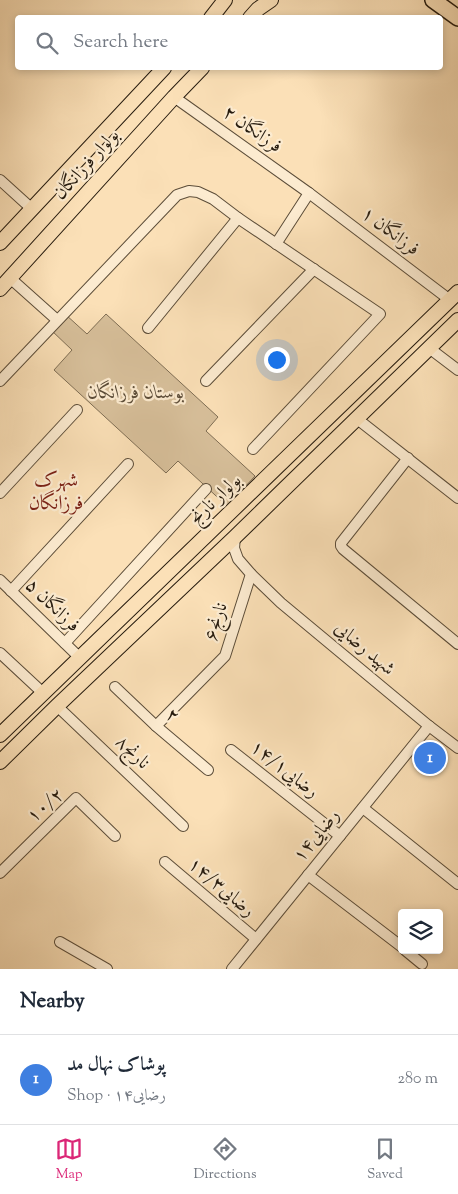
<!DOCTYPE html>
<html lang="en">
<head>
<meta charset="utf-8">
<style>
  body { margin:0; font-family:"Sorts Mill Goudy",Amiri,serif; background:#f2f2f3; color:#1f2937 }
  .controls { position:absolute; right:15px; bottom:15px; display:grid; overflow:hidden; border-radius:5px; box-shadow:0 2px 8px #0003 }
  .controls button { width:45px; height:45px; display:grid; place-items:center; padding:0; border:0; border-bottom:1px solid #e0e1e3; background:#fff; color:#1f2937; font:25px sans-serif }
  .you { position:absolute; left:276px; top:359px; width:18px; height:18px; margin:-12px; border:4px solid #fff; border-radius:50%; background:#1a73e8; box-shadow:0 0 0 8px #1a73e833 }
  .badge { display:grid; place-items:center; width:32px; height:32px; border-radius:50%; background:#db2777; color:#fff; font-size:16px; font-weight:700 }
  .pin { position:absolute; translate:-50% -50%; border:2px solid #fff; box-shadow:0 1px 5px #0006 }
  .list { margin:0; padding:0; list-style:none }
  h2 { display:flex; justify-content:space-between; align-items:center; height:65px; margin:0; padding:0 20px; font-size:21px }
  h2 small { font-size:16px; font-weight:400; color:#747a83 }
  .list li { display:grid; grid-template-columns:32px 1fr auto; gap:15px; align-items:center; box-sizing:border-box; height:90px; padding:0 20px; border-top:1px solid #e0e1e3 }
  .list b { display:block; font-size:19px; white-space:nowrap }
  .list p { margin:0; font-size:16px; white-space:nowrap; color:#747a83 }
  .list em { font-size:16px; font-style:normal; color:#747a83 }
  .icon { flex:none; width:28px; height:28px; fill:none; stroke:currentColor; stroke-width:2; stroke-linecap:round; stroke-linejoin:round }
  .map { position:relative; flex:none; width:458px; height:969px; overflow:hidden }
  .search { position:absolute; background:#fff; box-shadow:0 2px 8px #0003; left:15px; right:15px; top:15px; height:55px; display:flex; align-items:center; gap:12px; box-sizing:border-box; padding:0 18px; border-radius:5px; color:#747a83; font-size:19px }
  .sheet { height:155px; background:#fff }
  nav { display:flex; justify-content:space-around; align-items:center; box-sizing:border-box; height:70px; border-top:1px solid #e0e1e3; background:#fff; font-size:14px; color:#747a83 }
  nav a { display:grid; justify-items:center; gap:2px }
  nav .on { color:#db2777 }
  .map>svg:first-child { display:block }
  .green { fill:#d7bf9a; stroke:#7f6e54 }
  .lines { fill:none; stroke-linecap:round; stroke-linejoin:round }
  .minor-casing { stroke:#5c4d39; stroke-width:12 }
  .major-casing { stroke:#271c0f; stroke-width:16 }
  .highway-casing { stroke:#271c0f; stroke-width:18 }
  .minor { stroke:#fcebd0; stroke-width:10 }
  .major { stroke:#fbe0b7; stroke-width:14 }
  .highway { stroke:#fbe0b7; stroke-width:15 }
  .labels { text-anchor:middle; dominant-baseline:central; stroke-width:4.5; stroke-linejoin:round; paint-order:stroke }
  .street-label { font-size:19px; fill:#271c0f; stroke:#fcebd0 }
  .park-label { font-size:19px; font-style:italic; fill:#5c4d39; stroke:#fcebd0 }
  .neighbourhood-label { font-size:20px; fill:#7a1f14; stroke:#fcebd0 }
</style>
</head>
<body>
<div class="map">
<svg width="458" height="969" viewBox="0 0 458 969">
  <rect width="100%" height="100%" fill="#fbe0b7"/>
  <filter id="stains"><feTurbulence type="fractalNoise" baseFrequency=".004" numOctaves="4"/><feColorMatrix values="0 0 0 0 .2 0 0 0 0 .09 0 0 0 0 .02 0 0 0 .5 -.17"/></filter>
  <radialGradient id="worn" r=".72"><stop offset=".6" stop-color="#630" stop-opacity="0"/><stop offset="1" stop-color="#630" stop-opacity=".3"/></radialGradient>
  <polygon class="green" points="65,314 87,334 106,314 218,417 206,431 255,476 227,506 178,461 166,473 54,370 72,350 51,330"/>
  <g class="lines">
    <defs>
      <g id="minor">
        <polyline points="174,97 309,193 450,300"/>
        <polyline points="0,180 32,209"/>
        <polyline points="276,244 309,193"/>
        <polyline points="10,278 57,320"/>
        <polyline points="148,328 238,218"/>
        <polyline points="429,348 458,370"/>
        <polyline points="0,381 177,195 189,191 198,192 213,199 238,218 380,314 253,449"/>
        <polyline points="206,381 314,269"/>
        <polyline points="356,418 458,498"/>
        <polyline points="408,458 341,543 341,546 343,549 458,644"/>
        <polyline points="0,493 77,410"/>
        <polyline points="235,537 234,548 238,559 251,574 281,603 429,726 458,748"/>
        <polyline points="0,580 80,658"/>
        <polyline points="11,591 128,464"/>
        <polyline points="65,643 206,489"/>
        <polyline points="0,653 43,693"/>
        <polyline points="115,687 156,726 208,770"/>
        <polyline points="57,706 183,826"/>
        <polyline points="156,726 225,656 251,574"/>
        <polyline points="231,750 340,836"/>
        <polyline points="363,808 458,884"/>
        <polyline points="165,862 256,939"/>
        <polyline points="0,873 76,798 115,836"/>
        <polyline points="308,875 402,947"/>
        <polyline points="60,942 107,969"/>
        <polyline points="405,950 422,964"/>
        <polyline points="232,969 429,726"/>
      </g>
      <g id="major">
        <polyline points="211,18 225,0"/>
        <polyline points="250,18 258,9 271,0"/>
        <polyline points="0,243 164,68"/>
        <polyline points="0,289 174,97 202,68"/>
        <polyline points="0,735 458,292"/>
        <polyline points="0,762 57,706 235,537 458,320"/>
      </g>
      <polyline id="highway" points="433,0 458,18"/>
    </defs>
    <use href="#minor" class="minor-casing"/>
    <use href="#major" class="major-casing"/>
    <use href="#highway" class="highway-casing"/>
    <use href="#minor" class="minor"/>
    <use href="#major" class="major"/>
    <use href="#highway" class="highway"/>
  </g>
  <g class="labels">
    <g class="street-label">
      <text transform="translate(252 130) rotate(35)">فرزانگان ۲</text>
      <text transform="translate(87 165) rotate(-48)">بولوار فرزانگان</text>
      <text transform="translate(390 232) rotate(37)">فرزانگان ۱</text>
      <text transform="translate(216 500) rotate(-44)">بولوار نارنج</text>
      <text transform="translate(52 606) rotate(44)">فرزانگان ۵</text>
      <text transform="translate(217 622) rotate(-73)">نارنج۶</text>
      <text transform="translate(364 649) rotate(40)">شهید رضایی</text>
      <text transform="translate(172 716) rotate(41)">۲</text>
      <text transform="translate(132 753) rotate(44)">نارنج۸</text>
      <text transform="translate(284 770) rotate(38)">۱۴/۱رضایی</text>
      <text transform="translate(46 806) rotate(-40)">۱۰/۲</text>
      <text transform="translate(317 836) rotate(-51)">رضایی۱۴</text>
      <text transform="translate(221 888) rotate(40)">رضایی۱۴/۳</text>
    </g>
    <g class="park-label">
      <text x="136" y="393">بوستان فرزانگان</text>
    </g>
    <g class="neighbourhood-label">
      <text x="56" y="481">شهرک<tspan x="56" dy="23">فرزانگان</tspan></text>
    </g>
  </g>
  <rect width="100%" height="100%" filter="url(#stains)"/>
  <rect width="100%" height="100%" fill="url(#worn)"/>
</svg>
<div class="controls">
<button><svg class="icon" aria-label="layers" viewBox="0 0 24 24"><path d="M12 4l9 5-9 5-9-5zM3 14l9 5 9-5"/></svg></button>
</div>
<div class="you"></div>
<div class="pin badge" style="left:430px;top:758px;background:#3f7fe0">1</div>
<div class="search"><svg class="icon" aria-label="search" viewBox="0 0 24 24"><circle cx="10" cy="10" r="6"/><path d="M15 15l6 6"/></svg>Search here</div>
</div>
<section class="sheet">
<h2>Nearby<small></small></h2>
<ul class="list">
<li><span class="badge" style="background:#3f7fe0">1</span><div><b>پوشاک نهال مد</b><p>Shop · رضایی۱۴</p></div><em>280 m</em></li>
</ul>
</section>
<nav>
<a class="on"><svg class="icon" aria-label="map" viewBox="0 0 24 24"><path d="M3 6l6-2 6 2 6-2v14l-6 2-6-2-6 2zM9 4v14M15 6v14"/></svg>Map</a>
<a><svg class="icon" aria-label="directions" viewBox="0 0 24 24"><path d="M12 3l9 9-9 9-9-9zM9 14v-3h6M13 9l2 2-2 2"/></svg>Directions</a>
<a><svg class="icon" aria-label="saved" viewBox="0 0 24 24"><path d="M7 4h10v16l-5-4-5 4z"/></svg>Saved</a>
</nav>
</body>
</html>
